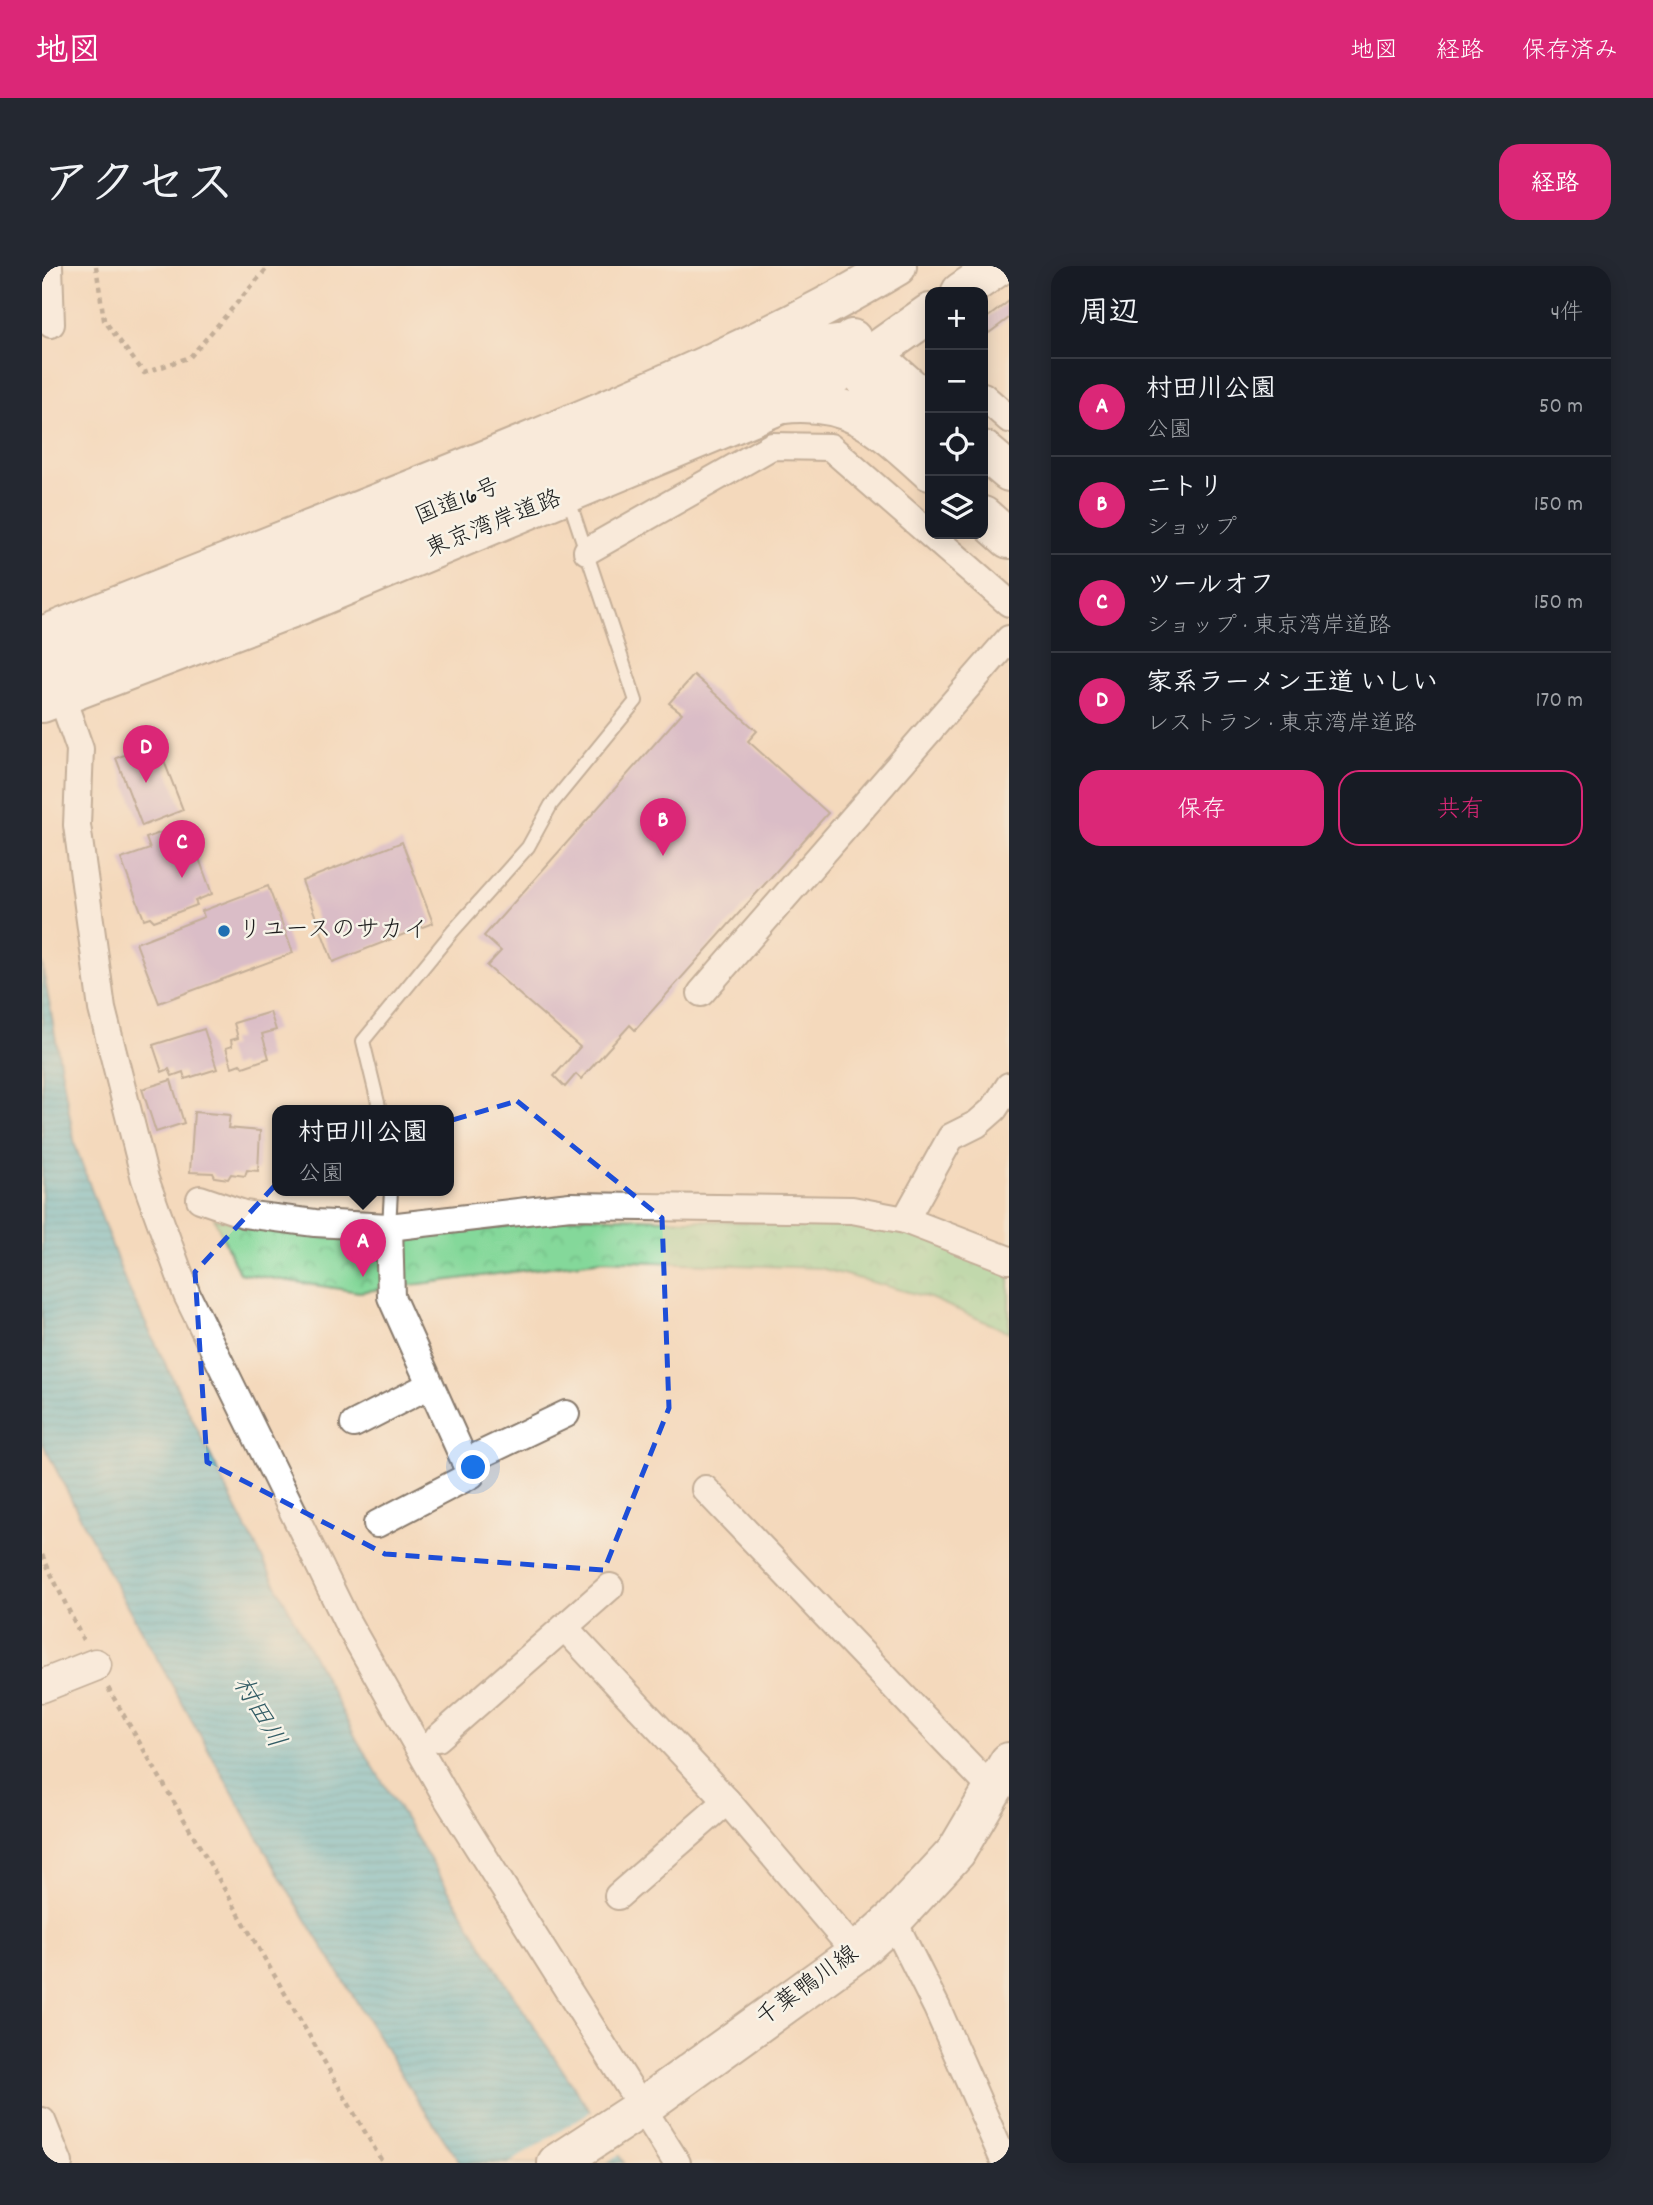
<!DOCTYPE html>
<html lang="ja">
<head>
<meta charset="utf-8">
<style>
  body { margin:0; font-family:Dekko,"Klee One",sans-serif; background:#242831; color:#f1f3f6 }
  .controls { position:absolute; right:21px; top:21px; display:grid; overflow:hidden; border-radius:14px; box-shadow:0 4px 18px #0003 }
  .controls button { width:63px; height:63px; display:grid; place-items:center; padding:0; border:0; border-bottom:2px solid #363941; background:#171b24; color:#f1f3f6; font:35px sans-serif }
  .you { position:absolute; left:432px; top:1202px; width:24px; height:24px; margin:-18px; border:5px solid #fff; border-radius:50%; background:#1a73e8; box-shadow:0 0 0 10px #1a73e833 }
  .badge { display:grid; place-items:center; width:46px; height:46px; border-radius:50%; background:#db2777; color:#fff; font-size:23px; font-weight:700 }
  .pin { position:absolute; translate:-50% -58px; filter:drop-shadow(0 2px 4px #0008) }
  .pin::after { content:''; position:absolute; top:37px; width:24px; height:21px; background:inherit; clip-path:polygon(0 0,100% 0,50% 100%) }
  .popup { position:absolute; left:230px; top:839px; width:182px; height:91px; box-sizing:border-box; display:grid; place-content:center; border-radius:14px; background:#171b24; filter:drop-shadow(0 2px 5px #0005); font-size:23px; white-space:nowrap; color:#9ea1a6 }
  .popup b { font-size:26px; color:#f1f3f6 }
  .popup::after { content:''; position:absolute; left:50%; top:100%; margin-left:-14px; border:14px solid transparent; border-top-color:#171b24 }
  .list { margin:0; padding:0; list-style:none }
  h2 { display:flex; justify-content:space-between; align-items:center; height:91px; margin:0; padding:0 28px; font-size:30px }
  h2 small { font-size:23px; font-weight:400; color:#9ea1a6 }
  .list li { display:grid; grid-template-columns:46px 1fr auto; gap:21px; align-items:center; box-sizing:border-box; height:98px; padding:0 28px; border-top:2px solid #363941 }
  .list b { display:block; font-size:26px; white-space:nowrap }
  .list p { margin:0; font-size:23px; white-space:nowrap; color:#9ea1a6 }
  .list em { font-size:23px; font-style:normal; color:#9ea1a6 }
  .actions { display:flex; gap:14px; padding:21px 28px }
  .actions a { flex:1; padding:16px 0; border:2px solid #db2777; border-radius:21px; text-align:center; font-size:24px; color:#db2777 }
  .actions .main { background:#db2777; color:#fff }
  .icon { flex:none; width:38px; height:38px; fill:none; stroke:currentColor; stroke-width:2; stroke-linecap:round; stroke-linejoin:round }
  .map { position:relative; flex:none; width:967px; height:1897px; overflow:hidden; border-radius:21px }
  header { display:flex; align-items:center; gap:42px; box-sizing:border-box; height:98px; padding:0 35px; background:#db2777; color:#fff }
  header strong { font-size:33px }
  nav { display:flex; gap:38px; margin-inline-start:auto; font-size:24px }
  .intro { display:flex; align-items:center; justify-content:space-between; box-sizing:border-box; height:168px; padding:0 42px }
  h1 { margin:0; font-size:49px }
  .button { padding:18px 32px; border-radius:21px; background:#db2777; color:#fff; font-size:24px; font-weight:700 }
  main { display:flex; gap:42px; padding:0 42px }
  aside { flex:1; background:#171b24; border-radius:21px; box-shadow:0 4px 18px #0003 }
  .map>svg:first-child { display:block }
  .park { fill:url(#park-crowns); stroke:#507a5b; stroke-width:2 }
  .water { fill:url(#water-rules); stroke:#396d78; stroke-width:2 }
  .pier { fill:#f4d9bc }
  .building { fill:#bb9bd4 }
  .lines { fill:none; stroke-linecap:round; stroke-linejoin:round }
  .service-casing { stroke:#887a6c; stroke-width:16 }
  .minor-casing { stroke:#887a6c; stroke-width:30 }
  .tertiary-casing { stroke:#887a6c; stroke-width:35 }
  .primary-casing { stroke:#887a6c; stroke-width:42 }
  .trunk-casing { stroke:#887a6c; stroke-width:42 }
  .path { stroke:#887a6c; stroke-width:4.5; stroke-dasharray:5 5; stroke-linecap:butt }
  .service { stroke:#fff; stroke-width:12 }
  .minor { stroke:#fff; stroke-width:26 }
  .tertiary { stroke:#fff; stroke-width:32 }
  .primary { stroke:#fff; stroke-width:38 }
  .trunk { stroke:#fff; stroke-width:38 }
  .marked { fill:none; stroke:#1d4ed8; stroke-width:5; stroke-dasharray:14 9; stroke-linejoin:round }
  .poi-dot { fill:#1f6fb2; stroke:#f7f3e8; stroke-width:2.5 }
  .labels { text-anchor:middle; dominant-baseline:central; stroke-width:5; stroke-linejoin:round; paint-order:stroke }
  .street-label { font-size:24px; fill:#1c1c1c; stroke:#f7f3e8 }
  .poi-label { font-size:24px; fill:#1c1c1c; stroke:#f7f3e8; text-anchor:start }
  .water-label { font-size:26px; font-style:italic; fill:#335d66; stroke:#f7f3e8 }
</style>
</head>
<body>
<header>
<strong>地図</strong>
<nav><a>地図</a><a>経路</a><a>保存済み</a></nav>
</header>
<div class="intro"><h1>アクセス</h1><a class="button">経路</a></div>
<main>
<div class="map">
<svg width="967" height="1897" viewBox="0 0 967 1897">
  <defs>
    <pattern id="park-crowns" width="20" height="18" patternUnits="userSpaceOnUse" patternTransform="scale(1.75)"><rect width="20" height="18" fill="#84d89a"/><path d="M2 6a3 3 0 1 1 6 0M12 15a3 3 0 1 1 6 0" fill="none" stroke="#71b984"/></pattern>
    <pattern id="water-rules" width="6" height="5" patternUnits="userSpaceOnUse" patternTransform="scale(1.75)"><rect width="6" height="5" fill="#56bed4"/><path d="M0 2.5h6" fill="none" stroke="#469aab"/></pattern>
  </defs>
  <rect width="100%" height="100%" fill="#f7f3e8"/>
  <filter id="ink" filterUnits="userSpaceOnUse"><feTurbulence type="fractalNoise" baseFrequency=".0143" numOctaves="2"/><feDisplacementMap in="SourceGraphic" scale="14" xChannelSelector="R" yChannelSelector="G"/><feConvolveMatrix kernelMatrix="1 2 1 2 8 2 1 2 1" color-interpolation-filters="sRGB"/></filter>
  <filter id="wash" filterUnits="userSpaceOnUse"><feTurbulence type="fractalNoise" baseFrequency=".00686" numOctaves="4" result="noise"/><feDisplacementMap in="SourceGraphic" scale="28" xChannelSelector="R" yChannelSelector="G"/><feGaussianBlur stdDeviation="1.57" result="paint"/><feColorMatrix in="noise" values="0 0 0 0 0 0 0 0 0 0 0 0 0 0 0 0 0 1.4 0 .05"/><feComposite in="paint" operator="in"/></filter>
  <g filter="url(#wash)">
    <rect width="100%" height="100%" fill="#f4d9bc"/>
    <polygon class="park" points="544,950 837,961 893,973 967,1003 967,1066 888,1032 778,1002 561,994 317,1026 197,1007 172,952 250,969 339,975"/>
    <polygon class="water" points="0,697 33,879 83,1015 191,1236 315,1474 466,1721 582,1897 418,1897 369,1824 241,1616 68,1309 0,1176"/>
    <polygon class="pier" points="551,1844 580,1887 565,1897 468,1897"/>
    <g id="blocks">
      <g class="building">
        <polygon points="967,35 967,52 947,67 941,55"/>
        <polygon points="652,409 715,465 706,475 786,547 593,764 588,759 539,813 534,808 523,821 512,810 538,781 445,700 459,685 442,670 640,447 627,437"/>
        <polygon points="115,477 141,544 100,560 74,492"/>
        <polygon points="144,557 170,628 153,635 155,639 112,655 108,651 102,653 79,593 108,583 104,572"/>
        <polygon points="360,576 391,657 291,696 260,615"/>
        <polygon points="226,620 251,687 117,737 94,677 162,651 160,645"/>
        <polygon points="228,746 234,764 220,768 227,792 201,801 198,798 190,801 184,782 190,780 189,774 196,772 192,757"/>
        <polygon points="162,763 175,803 143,813 141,806 130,810 127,803 120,806 111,779"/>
        <polygon points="129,814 142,857 114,866 100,823"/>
        <polygon points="152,846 188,849 186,862 218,865 216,905 205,904 203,910 189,908 186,913 173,911 171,907 148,906"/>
      </g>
    </g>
  </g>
  <g filter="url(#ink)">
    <use href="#blocks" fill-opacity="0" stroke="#887a6c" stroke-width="2"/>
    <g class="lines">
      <defs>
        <g id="service">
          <polyline points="338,845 321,775 411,665 486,581 509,539 594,435 526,231"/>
          <polyline points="347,961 349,925"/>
        </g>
        <g id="minor">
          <polyline points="7,0 9,58"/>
          <polyline points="941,130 967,153"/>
          <polyline points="545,285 730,180 788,181 967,337"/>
          <polyline points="19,429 38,483 35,559 60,743 103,913 145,1029 305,1356 405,1532 635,1897"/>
          <polyline points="659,727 967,373"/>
          <polyline points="158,933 202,948 273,957 347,961 528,940 810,944 863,954 967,994"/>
          <polyline points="863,954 909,871 935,858 952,843 967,820"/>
          <polyline points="312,1158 388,1119"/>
          <polyline points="423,1196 524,1148"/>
          <polyline points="663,1223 950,1523"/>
          <polyline points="335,1258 429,1209 349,1031 347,961"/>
          <polyline points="523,1362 685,1535 814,1687"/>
          <polyline points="396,1472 568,1321"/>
          <polyline points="576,1630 685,1535"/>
          <polyline points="851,1654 895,1742 963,1897"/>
          <polyline points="0,1855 17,1897"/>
        </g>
        <polyline id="tertiary" points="0,1420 53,1399"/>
        <polyline id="primary" points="515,1897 599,1842 814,1687 851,1654 914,1586 967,1496"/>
        <g id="trunk">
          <polyline points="919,26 957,0"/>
          <path d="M810,73C815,124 852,145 888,176"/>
          <path d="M741,138C810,131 840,162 888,205"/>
          <polyline points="941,184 967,206"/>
          <polyline points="941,250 967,273"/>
          <path d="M0,370C161,305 322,244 482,178C609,125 737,71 855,0"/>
          <polyline points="0,402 482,211 618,155 779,81 803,78 830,88 888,139"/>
          <polyline points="0,437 258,339 737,139 830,88 888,47"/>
        </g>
      </defs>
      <use href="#service" class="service-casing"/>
      <use href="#minor" class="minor-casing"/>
      <use href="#tertiary" class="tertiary-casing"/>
      <use href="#primary" class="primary-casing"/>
      <use href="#trunk" class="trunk-casing"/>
      <g class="path">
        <polyline points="54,0 62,54 102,107 148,91 227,0"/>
        <polyline points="0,1289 41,1374"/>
        <polyline points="66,1422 341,1897"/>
      </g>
      <use href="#service" class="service"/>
      <use href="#minor" class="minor"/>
      <use href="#tertiary" class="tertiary"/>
      <use href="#primary" class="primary"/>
      <use href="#trunk" class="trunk"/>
    </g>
  </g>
  <path d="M0 0H967V1897H0ZM475,835L620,952L627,1142L562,1304L343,1288L165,1196L153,1006L250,901Z" fill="#f4d9bc" fill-opacity=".55" fill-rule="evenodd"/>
  <path class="marked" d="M475,835L620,952L627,1142L562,1304L343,1288L165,1196L153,1006L250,901Z"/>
  <circle class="poi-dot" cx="182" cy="665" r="7"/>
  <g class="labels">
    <g class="street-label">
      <text transform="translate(416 237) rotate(-22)">国道16号</text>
      <text transform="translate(452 259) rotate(-22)">東京湾岸道路</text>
      <text transform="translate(766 1721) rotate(-36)">千葉鴨川線</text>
    </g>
    <g class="poi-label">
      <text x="196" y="665">リユースのサカイ</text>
    </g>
    <g class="water-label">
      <text transform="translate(216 1447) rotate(60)">村田川</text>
    </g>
  </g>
</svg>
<div class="controls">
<button>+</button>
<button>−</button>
<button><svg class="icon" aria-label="locate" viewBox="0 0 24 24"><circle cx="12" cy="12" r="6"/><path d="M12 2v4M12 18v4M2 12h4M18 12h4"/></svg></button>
<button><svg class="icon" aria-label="layers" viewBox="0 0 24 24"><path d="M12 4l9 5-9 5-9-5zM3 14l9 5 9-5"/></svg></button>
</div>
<div class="you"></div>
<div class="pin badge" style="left:321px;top:1011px">A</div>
<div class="popup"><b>村田川公園</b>公園</div>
<div class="pin badge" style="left:621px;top:590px">B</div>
<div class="pin badge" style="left:140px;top:612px">C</div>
<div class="pin badge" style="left:104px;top:517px">D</div>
</div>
<aside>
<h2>周辺<small>4件</small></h2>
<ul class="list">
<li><span class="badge">A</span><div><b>村田川公園</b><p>公園</p></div><em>50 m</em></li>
<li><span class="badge">B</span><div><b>ニトリ</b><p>ショップ</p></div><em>150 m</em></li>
<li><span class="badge">C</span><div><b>ツールオフ</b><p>ショップ · 東京湾岸道路</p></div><em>150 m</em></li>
<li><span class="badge">D</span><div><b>家系ラーメン王道 いしい</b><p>レストラン · 東京湾岸道路</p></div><em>170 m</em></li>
</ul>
<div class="actions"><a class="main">保存</a><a>共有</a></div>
</aside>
</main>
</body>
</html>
